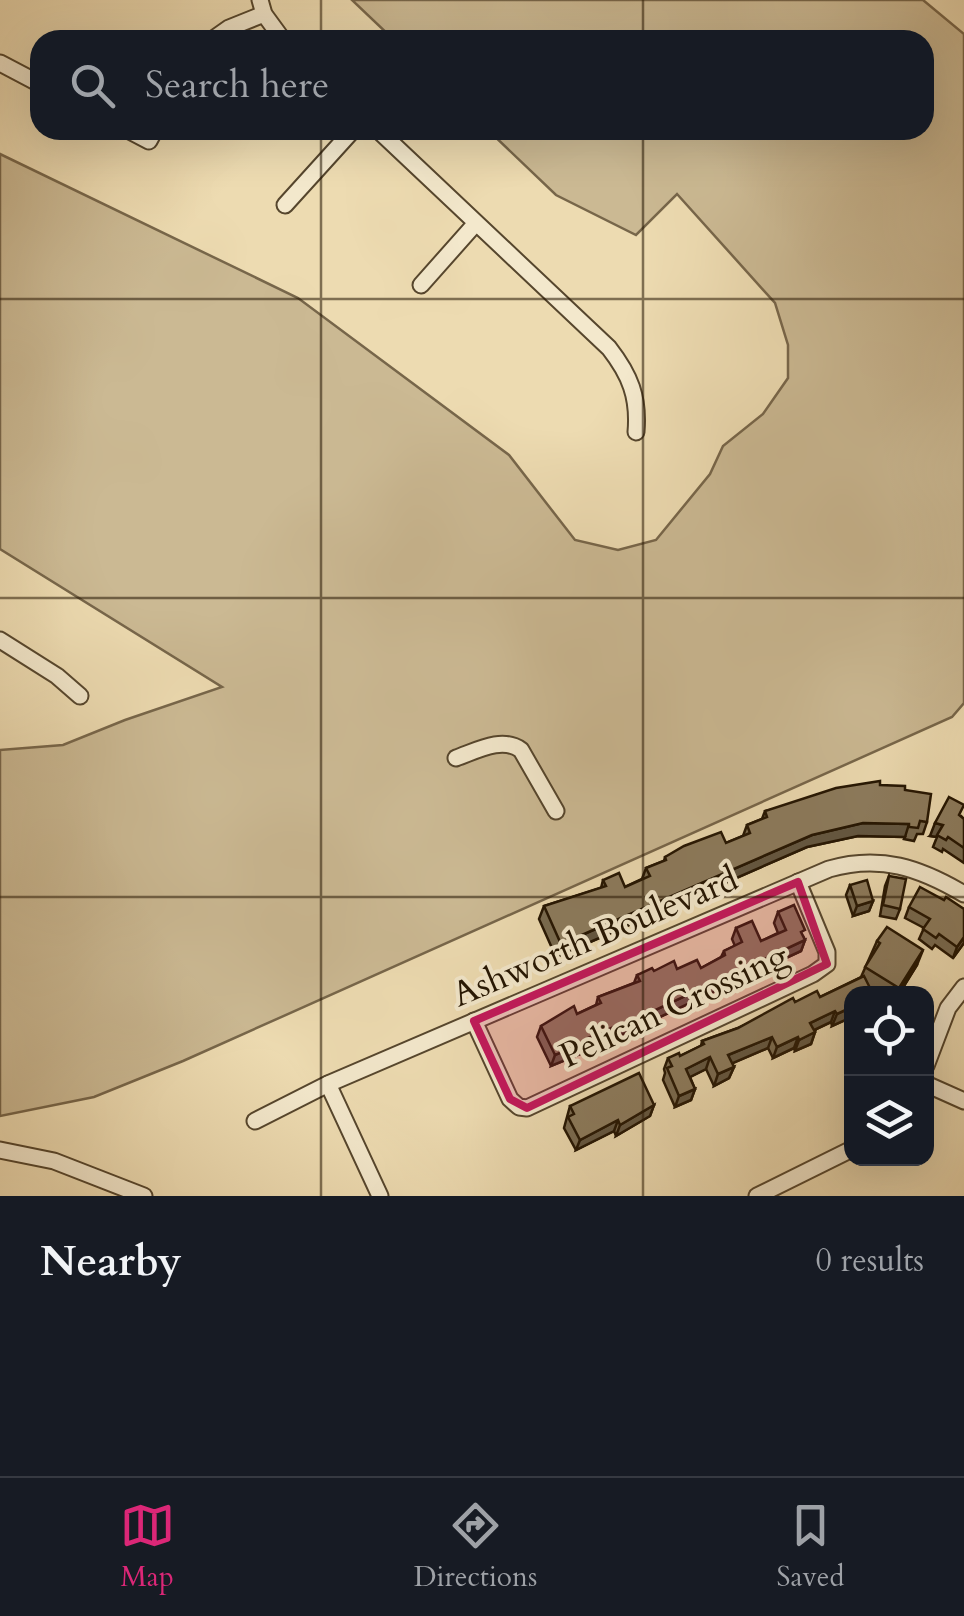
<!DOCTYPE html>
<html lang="en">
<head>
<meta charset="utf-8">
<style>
  body { margin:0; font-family:Cardo,serif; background:#20242c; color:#f1f3f6 }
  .controls { position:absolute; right:30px; bottom:30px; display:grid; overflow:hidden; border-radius:20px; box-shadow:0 10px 40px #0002 }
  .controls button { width:90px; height:90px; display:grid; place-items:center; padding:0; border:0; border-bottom:2px solid #363941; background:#171b24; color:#f1f3f6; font:50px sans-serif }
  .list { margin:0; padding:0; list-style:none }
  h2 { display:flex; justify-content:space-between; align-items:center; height:130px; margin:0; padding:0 40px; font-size:42px }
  h2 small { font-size:32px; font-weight:400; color:#9ea1a6 }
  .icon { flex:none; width:55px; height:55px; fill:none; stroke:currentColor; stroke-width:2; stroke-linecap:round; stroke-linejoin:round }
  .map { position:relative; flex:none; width:964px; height:1196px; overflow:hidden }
  .search { position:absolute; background:#171b24; box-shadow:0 10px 40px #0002; left:30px; right:30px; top:30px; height:110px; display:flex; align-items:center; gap:25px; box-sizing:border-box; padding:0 35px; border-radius:30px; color:#9ea1a6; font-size:38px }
  .sheet { height:280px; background:#171b24 }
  nav { display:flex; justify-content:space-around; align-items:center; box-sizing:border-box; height:140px; border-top:2px solid #363941; background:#171b24; font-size:28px; color:#9ea1a6 }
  nav a { display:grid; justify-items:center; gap:5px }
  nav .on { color:#db2777 }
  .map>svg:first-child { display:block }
  .green { fill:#cbb993; stroke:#77664a; stroke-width:2.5 }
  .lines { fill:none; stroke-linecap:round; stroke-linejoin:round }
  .minor-casing { stroke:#56462d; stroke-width:19 }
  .minor { stroke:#f3e8cc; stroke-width:15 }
  .wall { fill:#786a50; stroke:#231401; stroke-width:2.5 }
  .shaded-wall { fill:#625641; stroke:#231401; stroke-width:2.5 }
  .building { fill:#8c7b5d; stroke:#231401; stroke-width:2.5 }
  .marked { fill:#c2185b; fill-opacity:0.2; stroke:#c2185b; stroke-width:8; stroke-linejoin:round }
  .grid { fill:none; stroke:#231401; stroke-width:2.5; stroke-opacity:0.55 }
  .labels { text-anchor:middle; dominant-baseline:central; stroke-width:8; stroke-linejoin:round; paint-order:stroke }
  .street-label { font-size:35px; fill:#231401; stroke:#f3e8cc }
</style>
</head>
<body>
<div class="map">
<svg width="964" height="1196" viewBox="0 0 964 1196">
  <rect width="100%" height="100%" fill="#eddbb1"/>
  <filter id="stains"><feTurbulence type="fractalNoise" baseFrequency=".002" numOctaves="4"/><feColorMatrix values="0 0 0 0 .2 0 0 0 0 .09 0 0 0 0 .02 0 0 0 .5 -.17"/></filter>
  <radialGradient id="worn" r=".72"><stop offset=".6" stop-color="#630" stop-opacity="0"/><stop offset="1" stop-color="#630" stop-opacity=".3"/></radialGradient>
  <polygon class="green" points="352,0 923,0 964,34 964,703 952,717 183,1061 94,1097 0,1116 0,750 63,745 125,720 222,687 0,549 0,154 298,298 509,455 575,540 618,550 656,540 710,474 723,446 763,414 788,378 788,345 775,303 677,194 636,235 556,195 488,130 924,130 924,40 394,40"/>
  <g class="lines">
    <defs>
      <g id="minor">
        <polyline points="260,0 264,14 283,40"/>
        <polyline points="212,40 229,28 264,14"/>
        <polyline points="0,63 40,84"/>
        <polyline points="128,130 149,141 155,130"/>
        <path d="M378,130L609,348C630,375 639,397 636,432"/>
        <polyline points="285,205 353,130"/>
        <polyline points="421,285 476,223"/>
        <polyline points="0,640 57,676 80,696"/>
        <path d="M456,758C476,751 502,736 521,750L556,811"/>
        <polyline points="474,1021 510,1099 519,1107 527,1108 813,974 827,964 827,952 798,882"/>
        <polyline points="926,1066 948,1008 964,987"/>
        <polyline points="328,1084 380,1196"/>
        <polyline points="926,1084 964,1101"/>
        <path d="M255,1121L328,1084L829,869C880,854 920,868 964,894"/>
        <polyline points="0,1150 54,1161 144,1196"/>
        <polyline points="757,1196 852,1149"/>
      </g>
    </defs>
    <use href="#minor" class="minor-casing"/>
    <use href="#minor" class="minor"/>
  </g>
  <g class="wall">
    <polygon points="880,785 905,790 927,822 923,834 917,834 914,841 904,839 905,837 858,836 807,847 556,957 539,919 544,906 601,888 603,880 625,887 642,879 646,868 664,861 665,857 726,843 743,836 747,825 762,819 765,811"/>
    <polygon points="961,816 964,819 964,863 943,849 942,852 933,847 937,837 930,836"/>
    <polygon points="889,876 900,909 896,919 880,916 885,886"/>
    <polygon points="850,885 873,901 869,911 853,916 846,895"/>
    <polygon points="944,900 964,909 964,943 953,958 935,945 932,949 919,939 924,928 905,918 909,907"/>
    <polygon points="778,912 803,936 805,940 801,951 615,1038 614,1036 587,1048 585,1052 551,1066 537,1037 541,1026 577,1014 596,1005 598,997 634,983 637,975 654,971 701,968 721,957 724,951 735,946 732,939 736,928 761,941 778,933 774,923"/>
    <polygon points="877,941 917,965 899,994 877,994 871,990 852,994 852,1017 832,1026 831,1022 814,1030 815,1032 811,1044 795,1051 794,1048 773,1058 768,1048 732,1063 734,1067 729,1078 714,1086 706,1069 690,1077 695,1089 691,1100 675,1107 663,1080 665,1073 664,1069 668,1058 680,1056 701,1046 702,1041 738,1028 795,1002 820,997 861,977"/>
    <polygon points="654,1105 650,1116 616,1136 614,1131 576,1150 564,1128 570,1106"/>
  </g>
  <g class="shaded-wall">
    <polygon points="863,823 909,824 905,837 858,836 807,847 556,957 561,944 812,835"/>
    <polygon points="935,823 943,825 937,837 930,836"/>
    <polygon points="873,901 869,911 853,916 857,906"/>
    <polygon points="964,937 964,943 953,958 957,947"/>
    <polygon points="805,940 801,951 615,1038 619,1027"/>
    <polygon points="923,950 917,965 899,994 897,994"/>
    <polygon points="852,1007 852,1017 832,1026 837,1014"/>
    <polygon points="835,1011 831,1022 806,1034 810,1023"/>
    <polygon points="618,1025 614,1036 587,1048 585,1052 551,1066 555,1055"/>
    <polygon points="815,1032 811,1044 795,1051 799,1040"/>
    <polygon points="772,1037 768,1048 724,1067 728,1055"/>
    <polygon points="798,1037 794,1048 773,1058 777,1047"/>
    <polygon points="710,1057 706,1069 682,1081 686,1069"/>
    <polygon points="734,1067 729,1078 714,1086 718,1074"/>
    <polygon points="695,1089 691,1100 675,1107 679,1096"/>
    <polygon points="654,1105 650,1116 616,1136 620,1125"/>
    <polygon points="618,1120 614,1131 576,1150 580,1140"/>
  </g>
  <g class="building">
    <polygon points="880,781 880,785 905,786 905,790 931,794 927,822 920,821 918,828 909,827 909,824 863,823 812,835 561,944 544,906 606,886 603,880 619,873 625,887 650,876 646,868 666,860 665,857 684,846 721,832 726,843 750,833 747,825 767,817 765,811 836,788"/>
    <polygon points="949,797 964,805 959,815 964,819 964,848 948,837 946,840 937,835 943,825 935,823"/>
    <polygon points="889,876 906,879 900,909 883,905"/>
    <polygon points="867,880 873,901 857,906 850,885"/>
    <polygon points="920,887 944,900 946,897 964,909 964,937 957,947 939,934 936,938 923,929 930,919 909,907"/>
    <polygon points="794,905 805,930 801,932 805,940 619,1027 618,1025 588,1038 589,1041 555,1055 541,1026 574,1006 577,1014 601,1003 598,997 640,981 637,975 652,968 654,971 674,961 677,969 697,960 701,968 725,955 724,951 742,942 736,928 752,921 761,941 786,930 778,912"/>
    <polygon points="887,927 923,950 899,988 865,967 880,943 877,941"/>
    <polygon points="864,976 873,994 852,994 852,1007 837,1014 835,1011 810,1023 815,1032 799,1040 798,1037 777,1047 772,1037 728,1055 734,1067 718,1074 710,1057 686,1069 695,1089 679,1096 667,1068 672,1066 668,1058 679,1053 680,1056 704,1044 702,1041 738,1028 793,998 795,1002 817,991 820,997"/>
    <polygon points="639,1073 654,1105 620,1125 618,1120 580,1140 568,1117 574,1114 570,1106"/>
  </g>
  <path class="marked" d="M798,882L827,964L527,1108L510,1099L474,1021Z"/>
  <path class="grid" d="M321,0V40M643,0V40M321,130V1196M643,130V1196M0,299H964M0,598H964M0,897H964"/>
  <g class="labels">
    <g class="street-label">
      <text transform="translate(595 937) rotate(-23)">Ashworth Boulevard</text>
      <text transform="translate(674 1006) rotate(-25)">Pelican Crossing</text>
    </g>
  </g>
  <rect width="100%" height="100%" filter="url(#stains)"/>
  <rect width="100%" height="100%" fill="url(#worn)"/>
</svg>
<div class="controls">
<button><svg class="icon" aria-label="locate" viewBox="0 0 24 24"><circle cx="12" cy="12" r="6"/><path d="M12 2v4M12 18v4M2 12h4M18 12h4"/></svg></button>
<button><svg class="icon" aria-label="layers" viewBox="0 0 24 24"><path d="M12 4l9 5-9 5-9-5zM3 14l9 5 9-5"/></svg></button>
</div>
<div class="search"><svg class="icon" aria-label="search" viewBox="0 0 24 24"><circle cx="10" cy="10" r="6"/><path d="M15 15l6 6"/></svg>Search here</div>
</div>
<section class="sheet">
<h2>Nearby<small>0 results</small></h2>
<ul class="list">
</ul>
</section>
<nav>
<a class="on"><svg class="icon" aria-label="map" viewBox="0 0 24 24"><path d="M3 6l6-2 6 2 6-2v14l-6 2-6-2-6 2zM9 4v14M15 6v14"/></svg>Map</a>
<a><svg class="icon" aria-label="directions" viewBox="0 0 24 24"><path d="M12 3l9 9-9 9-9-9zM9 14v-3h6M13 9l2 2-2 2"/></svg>Directions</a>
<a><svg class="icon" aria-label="saved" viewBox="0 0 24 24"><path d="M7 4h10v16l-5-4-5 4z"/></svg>Saved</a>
</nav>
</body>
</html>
